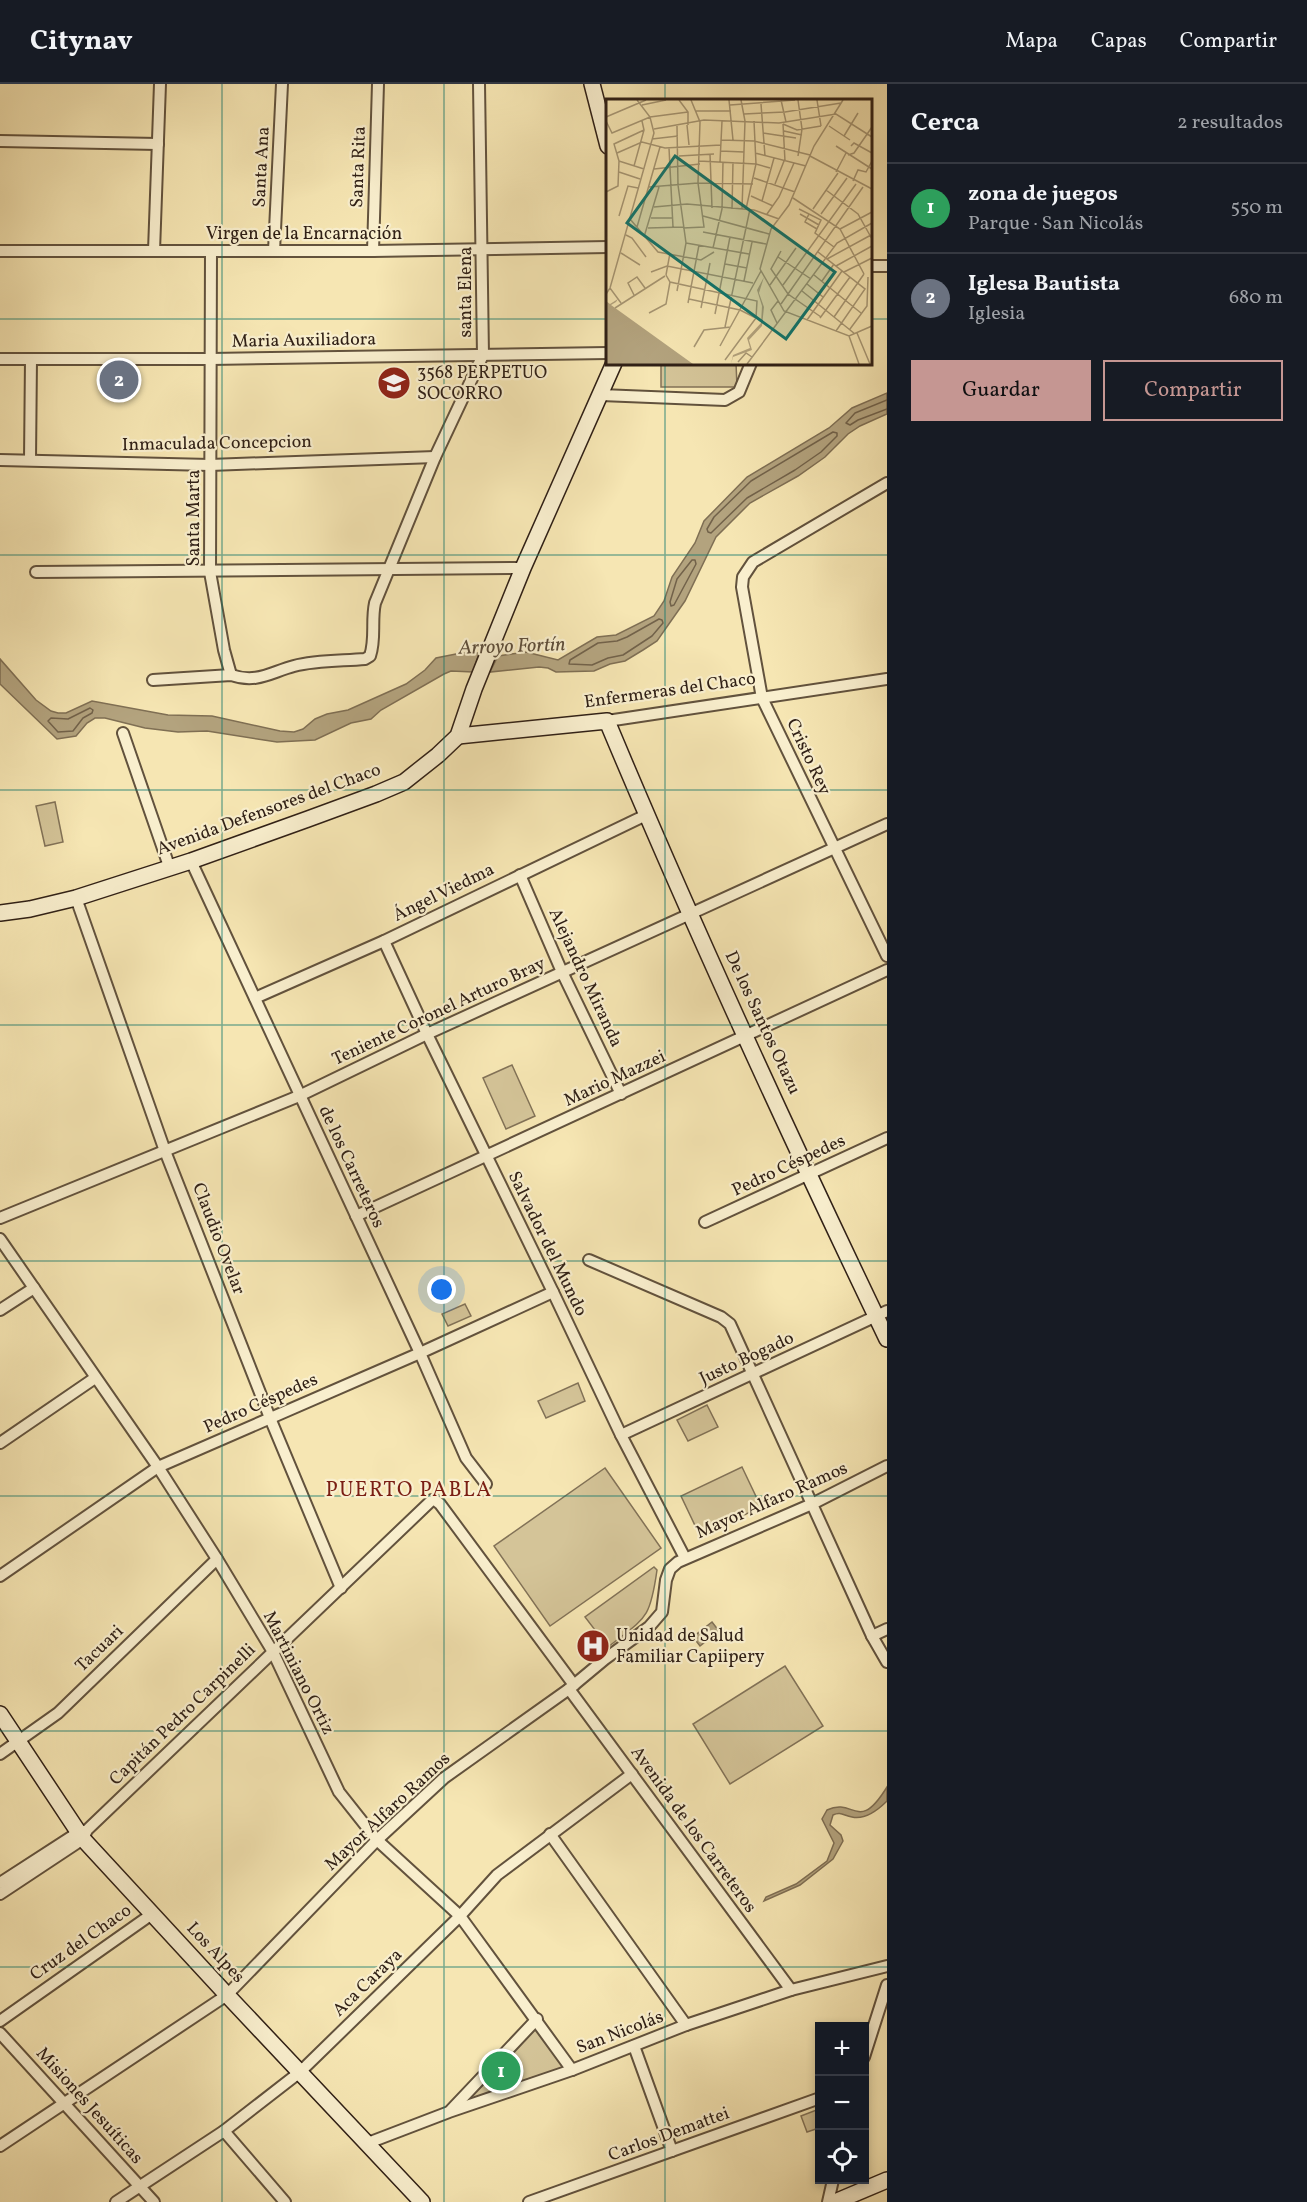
<!DOCTYPE html>
<html lang="es">
<head>
<meta charset="utf-8">
<style>
  body { margin:0; font-family:Vollkorn,serif; background:#20242c; color:#f1f3f6 }
  .controls { position:absolute; right:18px; bottom:18px; display:grid; overflow:hidden; border-radius:0px; box-shadow:0 3px 9px #0003 }
  .controls button { width:54px; height:54px; display:grid; place-items:center; padding:0; border:0; border-bottom:2px solid #363941; background:#171b24; color:#f1f3f6; font:30px sans-serif }
  .you { position:absolute; left:442px; top:1206px; width:21px; height:21px; margin:-15px; border:4px solid #fff; border-radius:50%; background:#1a73e8; box-shadow:0 0 0 9px #1a73e833 }
  .badge { display:grid; place-items:center; width:39px; height:39px; border-radius:50%; background:#c59692; color:#fff; font-size:20px; font-weight:700 }
  .pin { position:absolute; translate:-50% -50%; border:3px solid #fff; box-shadow:0 2px 6px #0006 }
  .list { margin:0; padding:0; list-style:none }
  h2 { display:flex; justify-content:space-between; align-items:center; height:78px; margin:0; padding:0 24px; font-size:26px }
  h2 small { font-size:20px; font-weight:400; color:#9ea1a6 }
  .list li { display:grid; grid-template-columns:39px 1fr auto; gap:18px; align-items:center; box-sizing:border-box; height:90px; padding:0 24px; border-top:2px solid #363941 }
  .list b { display:block; font-size:22px; white-space:nowrap }
  .list p { margin:0; font-size:20px; white-space:nowrap; color:#9ea1a6 }
  .list em { font-size:20px; font-style:normal; color:#9ea1a6 }
  .actions { display:flex; gap:12px; padding:18px 24px }
  .actions a { flex:1; padding:14px 0; border:2px solid #c59692; border-radius:0px; text-align:center; font-size:21px; color:#c59692 }
  .actions .main { background:#c59692; color:#111 }
  .icon { flex:none; width:33px; height:33px; fill:none; stroke:currentColor; stroke-width:2; stroke-linecap:round; stroke-linejoin:round }
  .map { position:relative; flex:none; width:887px; height:2118px; overflow:hidden }
  header { display:flex; align-items:center; gap:36px; box-sizing:border-box; height:84px; padding:0 30px; background:#171b24; border-bottom:2px solid #363941 }
  header strong { font-size:28px }
  nav { display:flex; gap:33px; margin-inline-start:auto; font-size:21px }
  main { display:flex }
  aside { flex:1; background:#171b24 }
  .map>svg:first-child { display:block }
  .green { fill:#d4c498; stroke:#827257; stroke-width:1.5 }
  .water { fill:#b3a37e; stroke:#7f6f54; stroke-width:1.5 }
  .lines { fill:none; stroke-linecap:round; stroke-linejoin:round }
  .shore { stroke:#72624a; stroke-width:1.5 }
  .street-casing { stroke:#62523d; stroke-width:14 }
  .secondary-casing { stroke:#302016; stroke-width:18 }
  .street { stroke:#f9efce; stroke-width:10 }
  .secondary { stroke:#f9efce; stroke-width:15 }
  .grid { fill:none; stroke:#0f766e; stroke-width:1.5; stroke-opacity:0.55 }
  .labels { text-anchor:middle; dominant-baseline:central; stroke-width:4.5; stroke-linejoin:round; paint-order:stroke }
  .street-label { font-size:18px; fill:#302016; stroke:#f9efce }
  .poi-label { font-size:18px; fill:#302016; stroke:#f9efce; text-anchor:start }
  .water-label { font-size:20px; font-style:italic; fill:#5e4e3a; stroke:#f9efce }
  .quarter-label { font-size:21px; letter-spacing:1.5px; fill:#7a1f14; stroke:#f9efce }
  .inset-road { fill:none; stroke:#a79774; stroke-width:1.5 }
  .view { fill:#0f766e; fill-opacity:0.15; stroke:#0f766e; stroke-width:3 }
  .inset-edge { fill:none; stroke:#302016; stroke-width:3 }
</style>
</head>
<body>
<header>
<strong>Citynav</strong>
<nav><a>Mapa</a><a>Capas</a><a>Compartir</a></nav>
</header>
<main>
<div class="map">
<svg width="887" height="2118" viewBox="0 0 887 2118">
  <rect width="100%" height="100%" fill="#f6e6b3"/>
  <filter id="stains"><feTurbulence type="fractalNoise" baseFrequency=".00333" numOctaves="4"/><feColorMatrix values="0 0 0 0 .2 0 0 0 0 .09 0 0 0 0 .02 0 0 0 .5 -.17"/></filter>
  <radialGradient id="worn" r=".72"><stop offset=".6" stop-color="#630" stop-opacity="0"/><stop offset="1" stop-color="#630" stop-opacity=".3"/></radialGradient>
  <g class="green">
    <polygon points="661,279 736,279 737,303 661,303"/>
    <polygon points="55,718 63,758 45,762 36,722"/>
    <polygon points="512,981 535,1032 506,1045 483,994"/>
    <polygon points="465,1220 471,1232 448,1242 442,1230"/>
    <polygon points="578,1299 585,1317 546,1334 538,1317"/>
    <polygon points="707,1321 718,1343 688,1357 677,1336"/>
    <polygon points="742,1383 761,1423 700,1452 681,1412"/>
    <polygon points="605,1384 661,1464 550,1542 494,1462"/>
    <path d="M654,1483L657,1486C650,1536 646,1533 608,1563L585,1533Z"/>
    <polygon points="785,1582 823,1642 730,1700 693,1640"/>
    <polygon points="537,1938 568,1985 454,2026"/>
    <polygon points="819,2025 819,2044 807,2048 801,2032"/>
  </g>
  <g class="water">
    <polygon points="887,309 887,330 860,342 848,350 825,373 798,392 750,419 716,453 685,517 657,557 643,566 625,577 610,580 594,587 556,588 548,584 539,583 490,588 498,572 526,568 558,576 597,553 616,551 654,532 664,517 672,493 695,459 704,437 747,393 829,344 852,324"/>
    <polygon points="461,569 479,569 473,588 451,587 444,590 381,626 371,635 351,639 315,656 277,658 207,647 178,648 145,644 105,634 95,634 87,639 76,652 57,655 0,600 0,575 36,616 51,627 58,629 66,629 92,617 168,631 212,632 280,647 294,648 303,645 315,635 327,630 348,626 406,600 425,586 436,574"/>
    <polygon points="712,1538 719,1547 700,1562 693,1553"/>
    <path d="M887,1703V1717C878,1726 865,1736 852,1733C844,1732 841,1727 833,1731L830,1741L841,1751L843,1757L833,1775L800,1801L764,1817L766,1813L796,1800L827,1777L834,1759L822,1735L827,1726C855,1713 858,1750 887,1703Z"/>
  </g>
  <g class="lines">
    <g class="shore">
      <polyline points="887,316 855,329 846,339 850,341 858,336 887,325"/>
      <polygon points="833,348 837,349 837,352 821,368 795,386 747,414 711,449 708,448 707,445 714,433 751,397"/>
      <polygon points="692,476 695,476 696,480 674,521 671,522 670,518 677,495"/>
      <polygon points="659,535 662,536 663,539 652,552 623,571 608,574 592,581 569,580 570,576 598,559 617,557 627,553"/>
      <polygon points="90,624 93,626 92,629 83,634 73,647 58,648 48,637 51,634 68,635"/>
    </g>
    <defs>
      <g id="street">
        <polyline points="0,57 158,60"/>
        <polyline points="0,167 373,167 608,163"/>
        <polyline points="154,167 160,0"/>
        <polyline points="211,167 210,488 224,566 231,591"/>
        <polyline points="274,167 282,0"/>
        <polyline points="373,167 378,0"/>
        <polyline points="870,182 887,182"/>
        <polyline points="0,275 211,275 608,269"/>
        <polyline points="601,311 725,316 739,308 751,279"/>
        <polyline points="30,375 31,275"/>
        <polyline points="0,376 210,381 435,373"/>
        <polyline points="887,399 753,478 743,493 742,503 762,614 887,872"/>
        <polyline points="36,488 523,484"/>
        <path d="M153,596L231,591C257,600 271,588 294,582C316,576 342,577 365,575L370,572C376,555 371,537 375,519L435,373L483,271L479,0"/>
        <polyline points="607,637 887,595"/>
        <polyline points="123,649 169,782"/>
        <polyline points="191,777 420,1269 466,1374 486,1400"/>
        <polyline points="520,791 562,888 621,1010"/>
        <polyline points="76,814 165,1067 270,1334 341,1504"/>
        <polyline points="384,857 427,950 553,1208 621,1351 685,1474"/>
        <polyline points="255,914 384,857 646,731"/>
        <polyline points="356,1132 887,886"/>
        <polyline points="0,1134 299,1012 427,950 887,740"/>
        <polyline points="705,1138 887,1054"/>
        <polyline points="0,1155 158,1383 217,1475 273,1568 339,1708 377,1756 460,1832 572,1986"/>
        <polyline points="589,1176 721,1233 730,1240 872,1552 887,1578"/>
        <polyline points="0,1226 34,1204"/>
        <polyline points="621,1351 887,1227"/>
        <polyline points="0,1359 95,1294"/>
        <polyline points="0,1492 158,1383 420,1269 553,1208"/>
        <polyline points="872,1552 887,1545"/>
        <polyline points="569,1605 791,1906"/>
        <polyline points="0,1670 58,1629 217,1475"/>
        <polyline points="550,1750 686,1941"/>
        <polyline points="0,1799 79,1748 84,1747"/>
        <polyline points="0,1810 83,1755 87,1746 432,1416 435,1416 440,1420 574,1601"/>
        <polyline points="0,1937 152,1830"/>
        <polyline points="0,1949 154,2118"/>
        <polyline points="634,1962 672,2067"/>
        <polyline points="864,1973 887,1901"/>
        <polyline points="451,2026 537,1935"/>
        <polyline points="224,2047 285,2118"/>
        <polyline points="368,2059 449,2028 572,1986 686,1941 791,1906 887,1882"/>
        <polyline points="0,2062 227,1911 377,1756 444,1694 569,1605 605,1575 649,1543 662,1528 666,1496 670,1485 678,1478 812,1420 887,1382"/>
        <polyline points="116,2118 224,2047 300,1988 460,1832 497,1791 632,1690"/>
        <polyline points="529,2118 820,2014"/>
        <polyline points="828,2118 833,2096"/>
      </g>
      <g id="secondary">
        <polyline points="592,0 608,62"/>
        <path d="M458,652L607,637C694,845 789,1051 887,1255"/>
        <polyline points="0,829 30,825 76,814 191,777 308,735 376,710 404,698 438,671 458,652 474,605 523,484 614,279"/>
        <polyline points="0,1630 83,1755 227,1911 422,2118"/>
        <polyline points="835,2118 887,2096"/>
      </g>
    </defs>
    <use href="#street" class="street-casing"/>
    <use href="#secondary" class="secondary-casing"/>
    <use href="#street" class="street"/>
    <use href="#secondary" class="secondary"/>
  </g>
  <path class="grid" d="M222,0V2118M444,0V2118M665,0V16M0,235H608M870,235H887M665,279V2118M0,471H887M0,706H887M0,941H887M0,1177H887M0,1412H887M0,1647H887M0,1883H887"/>
  <defs>
    <symbol id="school-disc" viewBox="-11 -11 22 22"><circle r="9.5" fill="#8f2418" stroke="#f9efce"/><path d="M0-5L7-2L0 1L-7-2ZM-4 1L0 2.5L4 1V4Q0 6-4 4Z" fill="#fff"/></symbol>
    <symbol id="hospital-disc" viewBox="-11 -11 22 22"><circle r="9.5" fill="#8f2418" stroke="#f9efce"/><path d="M-5-5h3v3.5h4V-5h3V5h-3V1.5h-4V5h-3Z" fill="#fff"/></symbol>
  </defs>
  <g fill-rule="evenodd">
    <use href="#school-disc" x="375" y="280" width="38" height="38"/>
    <use href="#hospital-disc" x="574" y="1543" width="38" height="38"/>
  </g>
  <g class="labels">
    <g class="street-label">
      <text transform="translate(262 83) rotate(-87)">Santa Ana</text>
      <text transform="translate(359 83) rotate(-88)">Santa Rita</text>
      <text x="304" y="150">Virgen de la Encarnación</text>
      <text transform="translate(466 208) rotate(-90)">santa Elena</text>
      <text transform="translate(304 257) rotate(-1)">Maria Auxiliadora</text>
      <text transform="translate(217 360) rotate(-1)">Inmaculada Concepcion</text>
      <text transform="translate(194 434) rotate(-90)">Santa Marta</text>
      <text transform="translate(670 607) rotate(-8)">Enfermeras del Chaco</text>
      <text transform="translate(808 673) rotate(65)">Cristo Rey</text>
      <text transform="translate(269 726) rotate(-20)">Avenida Defensores del Chaco</text>
      <text transform="translate(444 809) rotate(-26)">Ángel Viedma</text>
      <text transform="translate(585 894) rotate(65)">Alejandro Miranda</text>
      <text transform="translate(439 928) rotate(-25)">Teniente Coronel Arturo Bray</text>
      <text transform="translate(762 939) rotate(65)">De los Santos Otazu</text>
      <text transform="translate(615 995) rotate(-25)">Mario Mazzei</text>
      <text transform="translate(789 1082) rotate(-25)">Pedro Céspedes</text>
      <text transform="translate(351 1083) rotate(65)">de los Carreteros</text>
      <text transform="translate(218 1155) rotate(69)">Claudio Ovelar</text>
      <text transform="translate(547 1160) rotate(64)">Salvador del Mundo</text>
      <text transform="translate(747 1275) rotate(-25)">Justo Bogado</text>
      <text transform="translate(261 1320) rotate(-24)">Pedro Céspedes</text>
      <text transform="translate(772 1417) rotate(-24)">Mayor Alfaro Ramos</text>
      <text transform="translate(100 1565) rotate(-44)">Tacuari</text>
      <text transform="translate(298 1589) rotate(63)">Martiniano Ortiz</text>
      <text transform="translate(183 1631) rotate(-44)">Capitán Pedro Carpinelli</text>
      <text transform="translate(388 1728) rotate(-43)">Mayor Alfaro Ramos</text>
      <text transform="translate(693 1746) rotate(54)">Avenida de los Carreteros</text>
      <text transform="translate(81 1859) rotate(-35)">Cruz del Chaco</text>
      <text transform="translate(215 1869) rotate(47)">Los Alpes</text>
      <text transform="translate(368 1899) rotate(-44)">Aca Caraya</text>
      <text transform="translate(620 1949) rotate(-21)">San Nicolás</text>
      <text transform="translate(89 2022) rotate(48)">Misiones Jesuíticas</text>
      <text transform="translate(669 2051) rotate(-20)">Carlos Demattei</text>
    </g>
    <g class="poi-label">
      <text x="417" y="289">3568 PERPETUO<tspan x="417" dy="21">SOCORRO</tspan></text>
      <text x="616" y="1552">Unidad de Salud<tspan x="616" dy="21">Familiar Capiipery</tspan></text>
    </g>
    <g class="water-label">
      <text transform="translate(512 563) rotate(-2)">Arroyo Fortín</text>
    </g>
    <g class="quarter-label">
      <text x="409" y="1406">PUERTO PABLA</text>
    </g>
  </g>
  <g transform="translate(606 15)">
    <rect width="266" height="266" fill="#f6e6b3"/>
    <path d="M158,178L153,194L158,208L156,227L143,241L146,251L127,258L125,265L127,256L144,249L141,239L155,224L156,207L151,191ZM12,200L10,203L5,206L87,265H0V202L4,205Z" fill="#b3a37e"/>
    <path class="inset-road" d="M73,1L82,13V26M123,1L127,41M135,1L139,22L136,110M175,1L180,23M211,1L215,27M237,1L208,47L183,106L165,130L154,170L178,212L243,237L266,227M155,5L159,57M36,6L60,1M124,6L189,1M90,12H125M138,15L179,13L235,4M0,18L40,1M0,22L6,34L44,18L82,13M177,25L191,31L215,27M177,25L179,62M81,26L83,46M223,27L244,41M48,30L98,21L173,24L230,15L266,38M178,32L196,36M157,34L190,39M238,37L252,14M46,40L72,37M115,41L148,42L204,56M230,47L266,70M245,47L248,44L266,54M63,49L67,128M114,52L138,53M11,54L36,43L59,49L115,46M149,54L200,67M104,55L106,109M242,56L248,54L266,28M73,57L108,55M192,57L196,30L192,1M204,57L266,90M13,62L8,45L38,31M93,62L150,65L164,69M114,63L116,22M28,67L38,31L36,22M48,70L94,65M13,73L34,80M230,73L240,54M148,79L189,93M247,82L252,71L260,73L266,62M169,85L178,62M43,88L92,84L147,85M220,91L252,115L266,140M0,93L12,87L13,62L38,70M145,97L167,107M187,99L234,130L258,175M156,102L168,59M48,108L81,105L148,111L173,120M126,110L127,63M140,110L150,65L148,22M193,110L215,121L209,134L228,148M207,110L232,74M161,115L173,98L188,64M194,115L213,126M203,115L199,123L211,130M215,115L241,79M13,117L22,87L32,89M97,117L163,135M45,119H67M24,120L52,153L95,161L108,153M31,128L54,48M42,129L77,128M77,129L98,128L92,84L94,23L85,1M234,130L266,113M97,133L160,145M20,136L26,139L40,158M38,138L53,88M80,144L143,155M107,149L116,110L117,63M175,152L165,170L182,195L215,218M212,153L259,190L230,232M15,154L34,166M172,158L205,180M221,160L265,136M119,165L141,169M230,167L266,147M45,173L61,167L147,184M238,173L266,159M60,176L64,183L151,202L150,219L119,261M60,176L64,154M208,176L255,214M138,182L146,143M216,182L228,165M201,185L217,198M164,186L190,149M177,186L250,85M4,189L48,34L44,18L31,1M71,192L80,144L72,86L71,27M196,192L249,235M0,195L4,189L15,204M28,196L22,184L31,178L39,189M83,200L134,211L150,219M82,204L93,146M175,205L257,88M9,209L59,177M95,209L104,164M43,214L60,205L64,183M109,215L124,138M228,218L258,175M214,219L244,178M201,221L236,172M171,224L165,211L172,202M119,228L144,110M244,230L261,207L262,178M251,234L264,265M243,237L253,265M114,247L155,172M88,248L98,231L125,228M132,263L140,254L146,258M141,265L231,144L266,124"/>
    <path class="view" d="M69,57L229,173L180,240L21,124Z"/>
    <rect width="266" height="266" class="inset-edge"/>
  </g>
  <rect width="100%" height="100%" filter="url(#stains)"/>
  <rect width="100%" height="100%" fill="url(#worn)"/>
</svg>
<div class="controls">
<button>+</button>
<button>−</button>
<button><svg class="icon" aria-label="locate" viewBox="0 0 24 24"><circle cx="12" cy="12" r="6"/><path d="M12 2v4M12 18v4M2 12h4M18 12h4"/></svg></button>
</div>
<div class="you"></div>
<div class="pin badge" style="left:501px;top:1987px;background:#2e9e5b">1</div>
<div class="pin badge" style="left:119px;top:296px;background:#6b7280">2</div>
</div>
<aside>
<h2>Cerca<small>2 resultados</small></h2>
<ul class="list">
<li><span class="badge" style="background:#2e9e5b">1</span><div><b>zona de juegos</b><p>Parque · San Nicolás</p></div><em>550 m</em></li>
<li><span class="badge" style="background:#6b7280">2</span><div><b>Iglesa Bautista</b><p>Iglesia</p></div><em>680 m</em></li>
</ul>
<div class="actions"><a class="main">Guardar</a><a>Compartir</a></div>
</aside>
</main>
</body>
</html>
